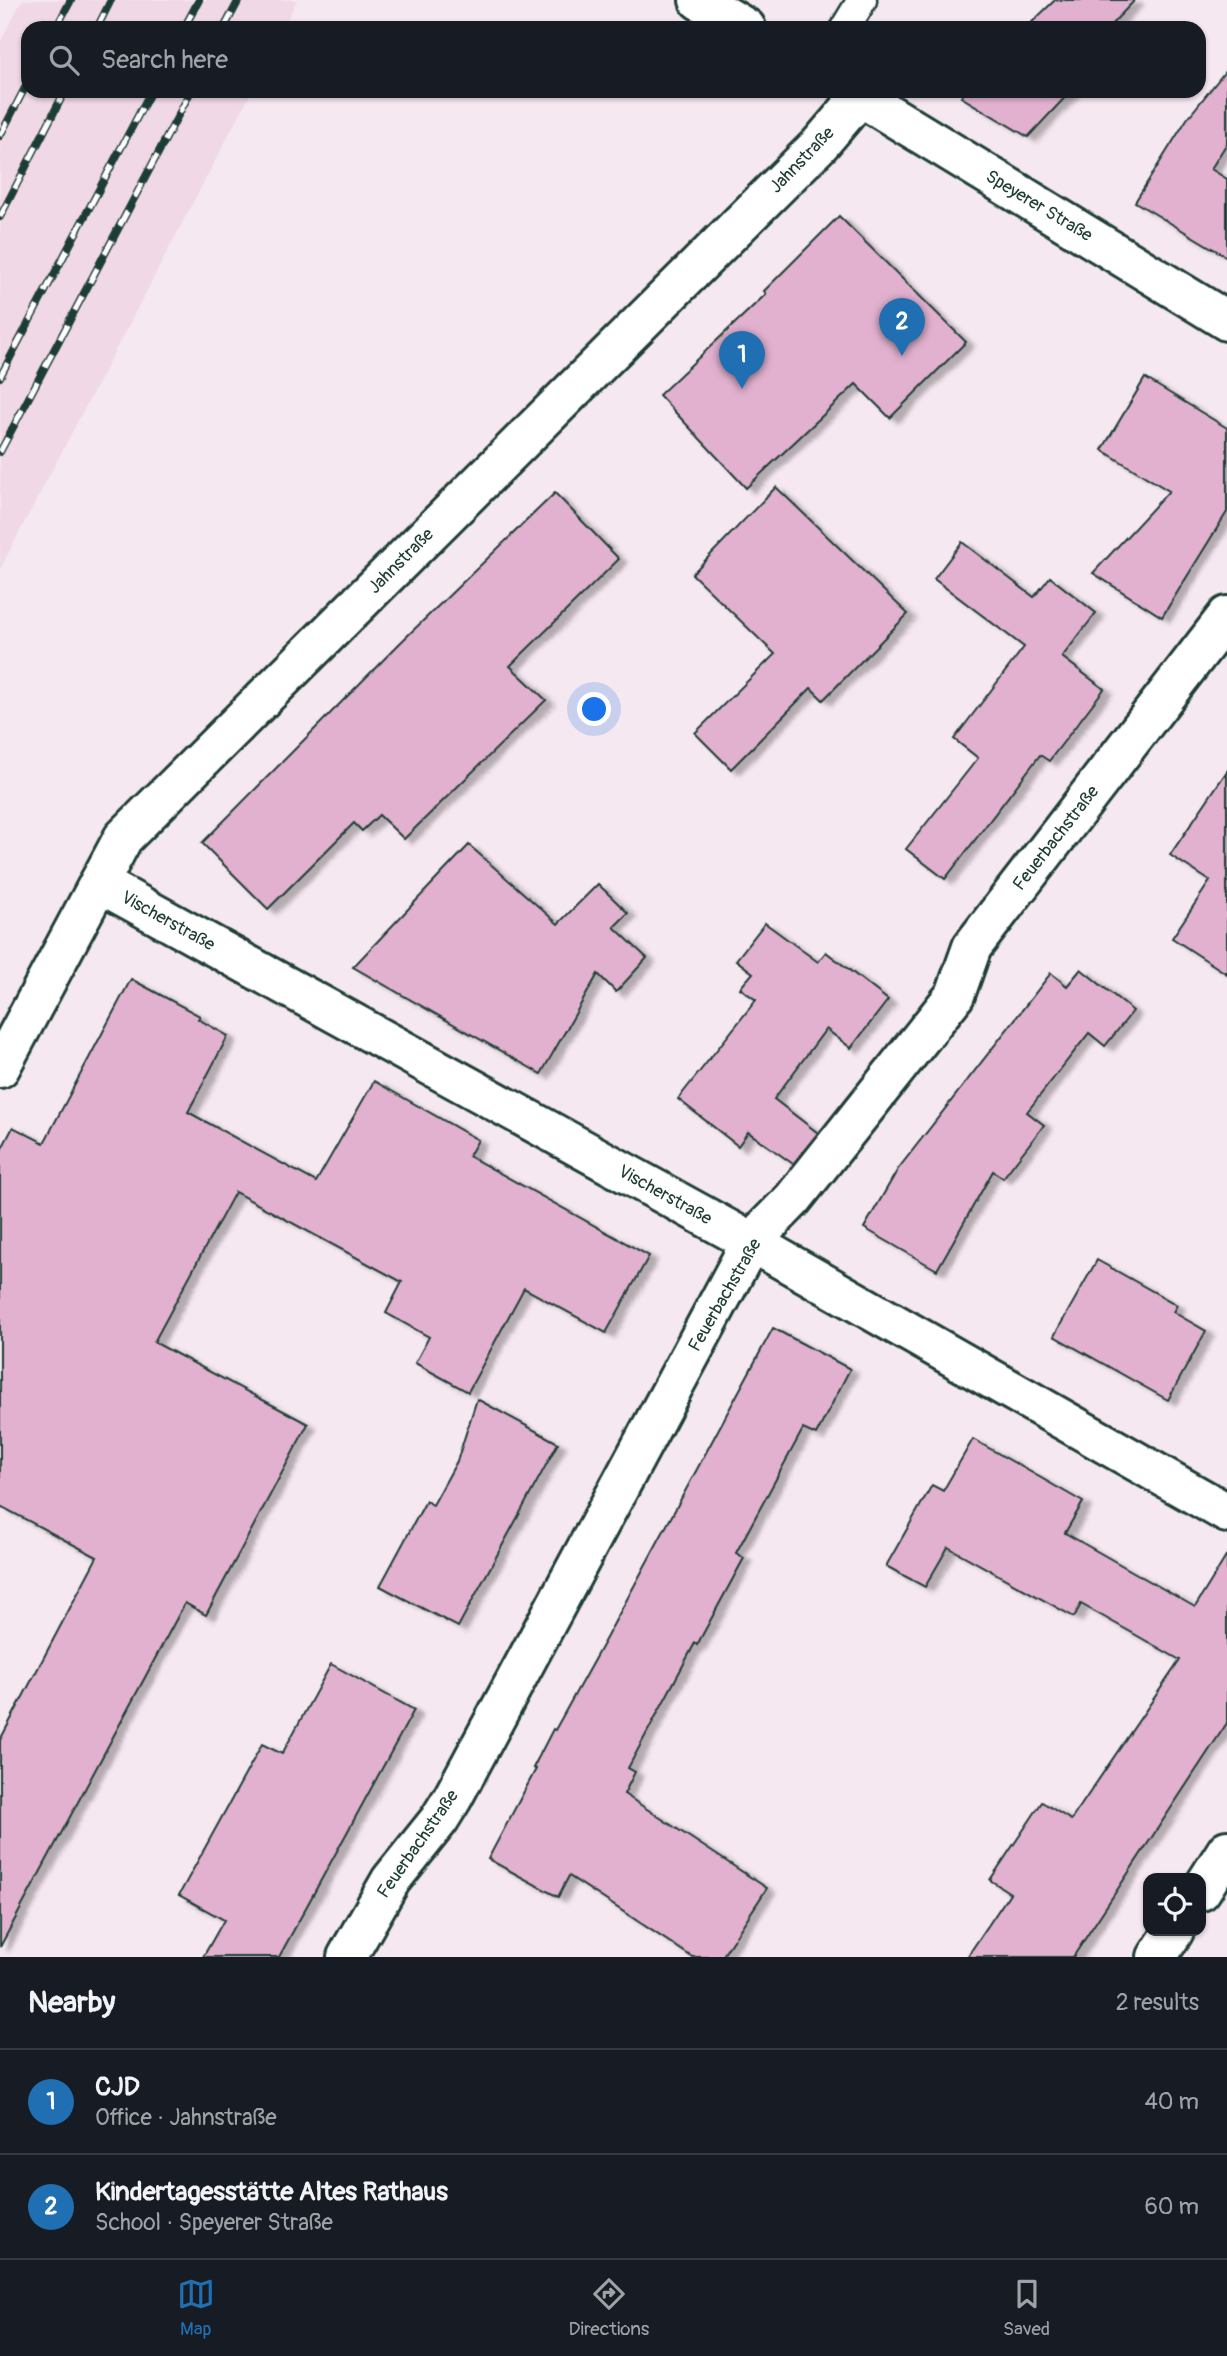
<!DOCTYPE html>
<html lang="en">
<head>
<meta charset="utf-8">
<style>
  body { margin:0; font-family:Pangolin,sans-serif; background:#242831; color:#f1f3f6 }
  .controls { position:absolute; right:21px; bottom:21px; display:grid; overflow:hidden; border-radius:14px; box-shadow:0 2px 5px #0004 }
  .controls button { width:63px; height:63px; display:grid; place-items:center; padding:0; border:0; border-bottom:2px solid #363941; background:#171b24; color:#f1f3f6; font:35px sans-serif }
  .you { position:absolute; left:595px; top:710px; width:24px; height:24px; margin:-18px; border:5px solid #fff; border-radius:50%; background:#1a73e8; box-shadow:0 0 0 10px #1a73e833 }
  .badge { display:grid; place-items:center; width:46px; height:46px; border-radius:50%; background:#1f6fb2; color:#fff; font-size:23px; font-weight:700 }
  .pin { position:absolute; translate:-50% -58px; filter:drop-shadow(0 2px 4px #0008) }
  .pin::after { content:''; position:absolute; top:37px; width:24px; height:21px; background:inherit; clip-path:polygon(0 0,100% 0,50% 100%) }
  .list { margin:0; padding:0; list-style:none }
  h2 { display:flex; justify-content:space-between; align-items:center; height:91px; margin:0; padding:0 28px; font-size:30px }
  h2 small { font-size:23px; font-weight:400; color:#9ea1a6 }
  .list li { display:grid; grid-template-columns:46px 1fr auto; gap:21px; align-items:center; box-sizing:border-box; height:105px; padding:0 28px; border-top:2px solid #363941 }
  .list b { display:block; font-size:26px; white-space:nowrap }
  .list p { margin:0; font-size:23px; white-space:nowrap; color:#9ea1a6 }
  .list em { font-size:23px; font-style:normal; color:#9ea1a6 }
  .icon { flex:none; width:38px; height:38px; fill:none; stroke:currentColor; stroke-width:2; stroke-linecap:round; stroke-linejoin:round }
  .map { position:relative; flex:none; width:1227px; height:1957px; overflow:hidden }
  .search { position:absolute; background:#171b24; box-shadow:0 2px 5px #0004; left:21px; right:21px; top:21px; height:77px; display:flex; align-items:center; gap:18px; box-sizing:border-box; padding:0 24px; border-radius:21px; color:#9ea1a6; font-size:26px }
  .sheet { height:301px; background:#171b24 }
  nav { display:flex; justify-content:space-around; align-items:center; box-sizing:border-box; height:98px; border-top:2px solid #363941; background:#171b24; font-size:19px; color:#9ea1a6 }
  nav a { display:grid; justify-items:center; gap:4px }
  nav .on { color:#1f6fb2 }
  .map>svg:first-child { display:block }
  .built { fill:#f0d8e7 }
  .building { fill:#e2b1d0; stroke:#1f3d34; stroke-width:2; filter:url(#shadow) }
  .lines { fill:none; stroke-linecap:round; stroke-linejoin:round }
  .lane-casing { stroke:#1f3d34; stroke-width:33 }
  .street-casing { stroke:#1f3d34; stroke-width:44 }
  .lane { stroke:#fff; stroke-width:28 }
  .street { stroke:#fff; stroke-width:38 }
  .rail-casing { stroke:#1f3d34; stroke-width:8 }
  .rail { stroke:#fff; stroke-width:5; stroke-dasharray:16; stroke-linecap:butt }
  .labels { text-anchor:middle; dominant-baseline:central; stroke-width:5; stroke-linejoin:round; paint-order:stroke }
  .street-label { font-size:18px; fill:#1f3d34; stroke:#fff }
</style>
</head>
<body>
<div class="map">
<svg width="1227" height="1957" viewBox="0 0 1227 1957">
  <defs>
    <filter id="shadow"><feDropShadow dx="8" dy="4.5" stdDeviation="2" flood-color="#0004"/></filter>
  </defs>
  <rect width="100%" height="100%" fill="#f6e8f1"/>
  <filter id="ink" filterUnits="userSpaceOnUse"><feTurbulence type="fractalNoise" baseFrequency=".0143" numOctaves="2"/><feDisplacementMap in="SourceGraphic" scale="14" xChannelSelector="R" yChannelSelector="G"/><feConvolveMatrix kernelMatrix="1 2 1 2 8 2 1 2 1" color-interpolation-filters="sRGB"/></filter>
  <g filter="url(#ink)">
    <polygon class="built" points="22,0 297,0 283,28 28,28 28,91 252,91 0,569 0,42"/>
    <g class="building">
      <polygon points="1055,0 1135,0 1108,28 1026,28"/>
      <polygon points="1227,69 1227,143 1211,169 1227,179 1227,257 1135,202 1187,119"/>
      <polygon points="966,91 1071,91 1028,137 961,97"/>
      <polygon points="839,216 966,342 890,418 856,384 746,488 659,395 766,294 764,291"/>
      <polygon points="1145,378 1227,428 1227,512 1162,617 1093,573 1169,491 1102,450"/>
      <polygon points="776,487 908,614 823,700 811,688 731,769 695,733 775,654 692,574"/>
      <polygon points="555,493 619,559 510,666 546,700 404,839 379,815 362,831 354,823 268,909 202,843 400,643"/>
      <polygon points="962,542 1034,597 1050,577 1096,613 1062,657 1104,689 1049,761 1040,755 945,879 906,849 978,758 954,739 1024,647 934,579"/>
      <polygon points="1227,771 1227,974 1172,938 1210,881 1170,855"/>
      <polygon points="469,845 558,924 598,884 628,913 614,927 647,958 616,992 598,974 541,1074 353,967"/>
      <polygon points="765,923 818,962 826,952 888,1000 851,1048 826,1029 774,1099 818,1133 793,1164 748,1132 738,1146 678,1099 756,1000 740,988 753,973 736,960"/>
      <polygon points="1081,969 1133,1011 1105,1046 1089,1033 1027,1112 1044,1125 1003,1178 993,1171 937,1270 864,1228 898,1169 1051,973 1067,986"/>
      <polygon points="131,979 200,1016 198,1019 228,1036 188,1112 316,1182 374,1081 478,1140 469,1156 649,1256 606,1333 524,1288 468,1392 415,1363 429,1337 386,1313 402,1282 235,1192 154,1342 308,1424 206,1615 185,1603 0,1947 0,1740 97,1557 0,1506 0,1152 13,1127 44,1143"/>
      <polygon points="1097,1260 1177,1305 1173,1312 1206,1331 1168,1400 1054,1336"/>
      <polygon points="773,1328 850,1369 816,1435 803,1429 736,1553 744,1558 697,1645 695,1643 628,1768 635,1772 624,1794 767,1888 722,1957 692,1957 569,1876 558,1897 488,1859 536,1769 533,1768 553,1729 555,1730 605,1640"/>
      <polygon points="477,1399 558,1443 458,1627 380,1586 426,1501 433,1505 457,1461"/>
      <polygon points="973,1439 1083,1502 1065,1533 1195,1607 1227,1555 1227,1723 1073,1957 967,1957 1010,1893 990,1880 1042,1802 1071,1820 1180,1660 1081,1604 1074,1617 948,1547 925,1587 886,1566 932,1485 943,1491"/>
      <polygon points="331,1664 414,1710 279,1957 203,1957 224,1920 179,1895 262,1744 282,1754"/>
    </g>
    <g class="lines">
      <defs>
        <polyline id="lane" points="845,28 862,0"/>
        <g id="street">
          <polyline points="699,0 746,28"/>
          <polyline points="851,91 1227,321"/>
          <polyline points="99,883 751,1242 1227,1513"/>
          <polyline points="0,1068 123,838 820,144 860,97"/>
          <polyline points="1201,1891 1227,1850"/>
          <polyline points="347,1957 391,1880 439,1820 452,1799 751,1242 793,1199 955,995 972,947 1227,616"/>
          <polyline points="1157,1957 1174,1931"/>
        </g>
      </defs>
      <use href="#lane" class="lane-casing"/>
      <use href="#street" class="street-casing"/>
      <use href="#lane" class="lane"/>
      <use href="#street" class="street"/>
      <defs>
        <g id="rail">
          <polyline points="56,28 71,0"/>
          <polyline points="97,28 111,0"/>
          <polyline points="184,28 199,0"/>
          <polyline points="224,28 239,0"/>
          <polyline points="0,136 28,82"/>
          <polyline points="0,217 65,91"/>
          <polyline points="0,377 151,91"/>
          <polyline points="0,452 191,91"/>
        </g>
      </defs>
      <use href="#rail" class="rail-casing"/>
      <use href="#rail" class="rail"/>
    </g>
  </g>
  <g class="labels">
    <g class="street-label">
      <text transform="translate(802 160) rotate(-46)">Jahnstraße</text>
      <text transform="translate(1039 206) rotate(31)">Speyerer Straße</text>
      <text transform="translate(401 561) rotate(-45)">Jahnstraße</text>
      <text transform="translate(1056 838) rotate(-52)">Feuerbachstraße</text>
      <text transform="translate(168 921) rotate(29)">Vischerstraße</text>
      <text transform="translate(665 1195) rotate(29)">Vischerstraße</text>
      <text transform="translate(725 1295) rotate(-60)">Feuerbachstraße</text>
      <text transform="translate(418 1844) rotate(-55)">Feuerbachstraße</text>
    </g>
  </g>
</svg>
<div class="controls">
<button><svg class="icon" aria-label="locate" viewBox="0 0 24 24"><circle cx="12" cy="12" r="6"/><path d="M12 2v4M12 18v4M2 12h4M18 12h4"/></svg></button>
</div>
<div class="you"></div>
<div class="pin badge" style="left:742px;top:389px">1</div>
<div class="pin badge" style="left:902px;top:356px">2</div>
<div class="search"><svg class="icon" aria-label="search" viewBox="0 0 24 24"><circle cx="10" cy="10" r="6"/><path d="M15 15l6 6"/></svg>Search here</div>
</div>
<section class="sheet">
<h2>Nearby<small>2 results</small></h2>
<ul class="list">
<li><span class="badge">1</span><div><b>CJD</b><p>Office · Jahnstraße</p></div><em>40 m</em></li>
<li><span class="badge">2</span><div><b>Kindertagesstätte Altes Rathaus</b><p>School · Speyerer Straße</p></div><em>60 m</em></li>
</ul>
</section>
<nav>
<a class="on"><svg class="icon" aria-label="map" viewBox="0 0 24 24"><path d="M3 6l6-2 6 2 6-2v14l-6 2-6-2-6 2zM9 4v14M15 6v14"/></svg>Map</a>
<a><svg class="icon" aria-label="directions" viewBox="0 0 24 24"><path d="M12 3l9 9-9 9-9-9zM9 14v-3h6M13 9l2 2-2 2"/></svg>Directions</a>
<a><svg class="icon" aria-label="saved" viewBox="0 0 24 24"><path d="M7 4h10v16l-5-4-5 4z"/></svg>Saved</a>
</nav>
</body>
</html>
